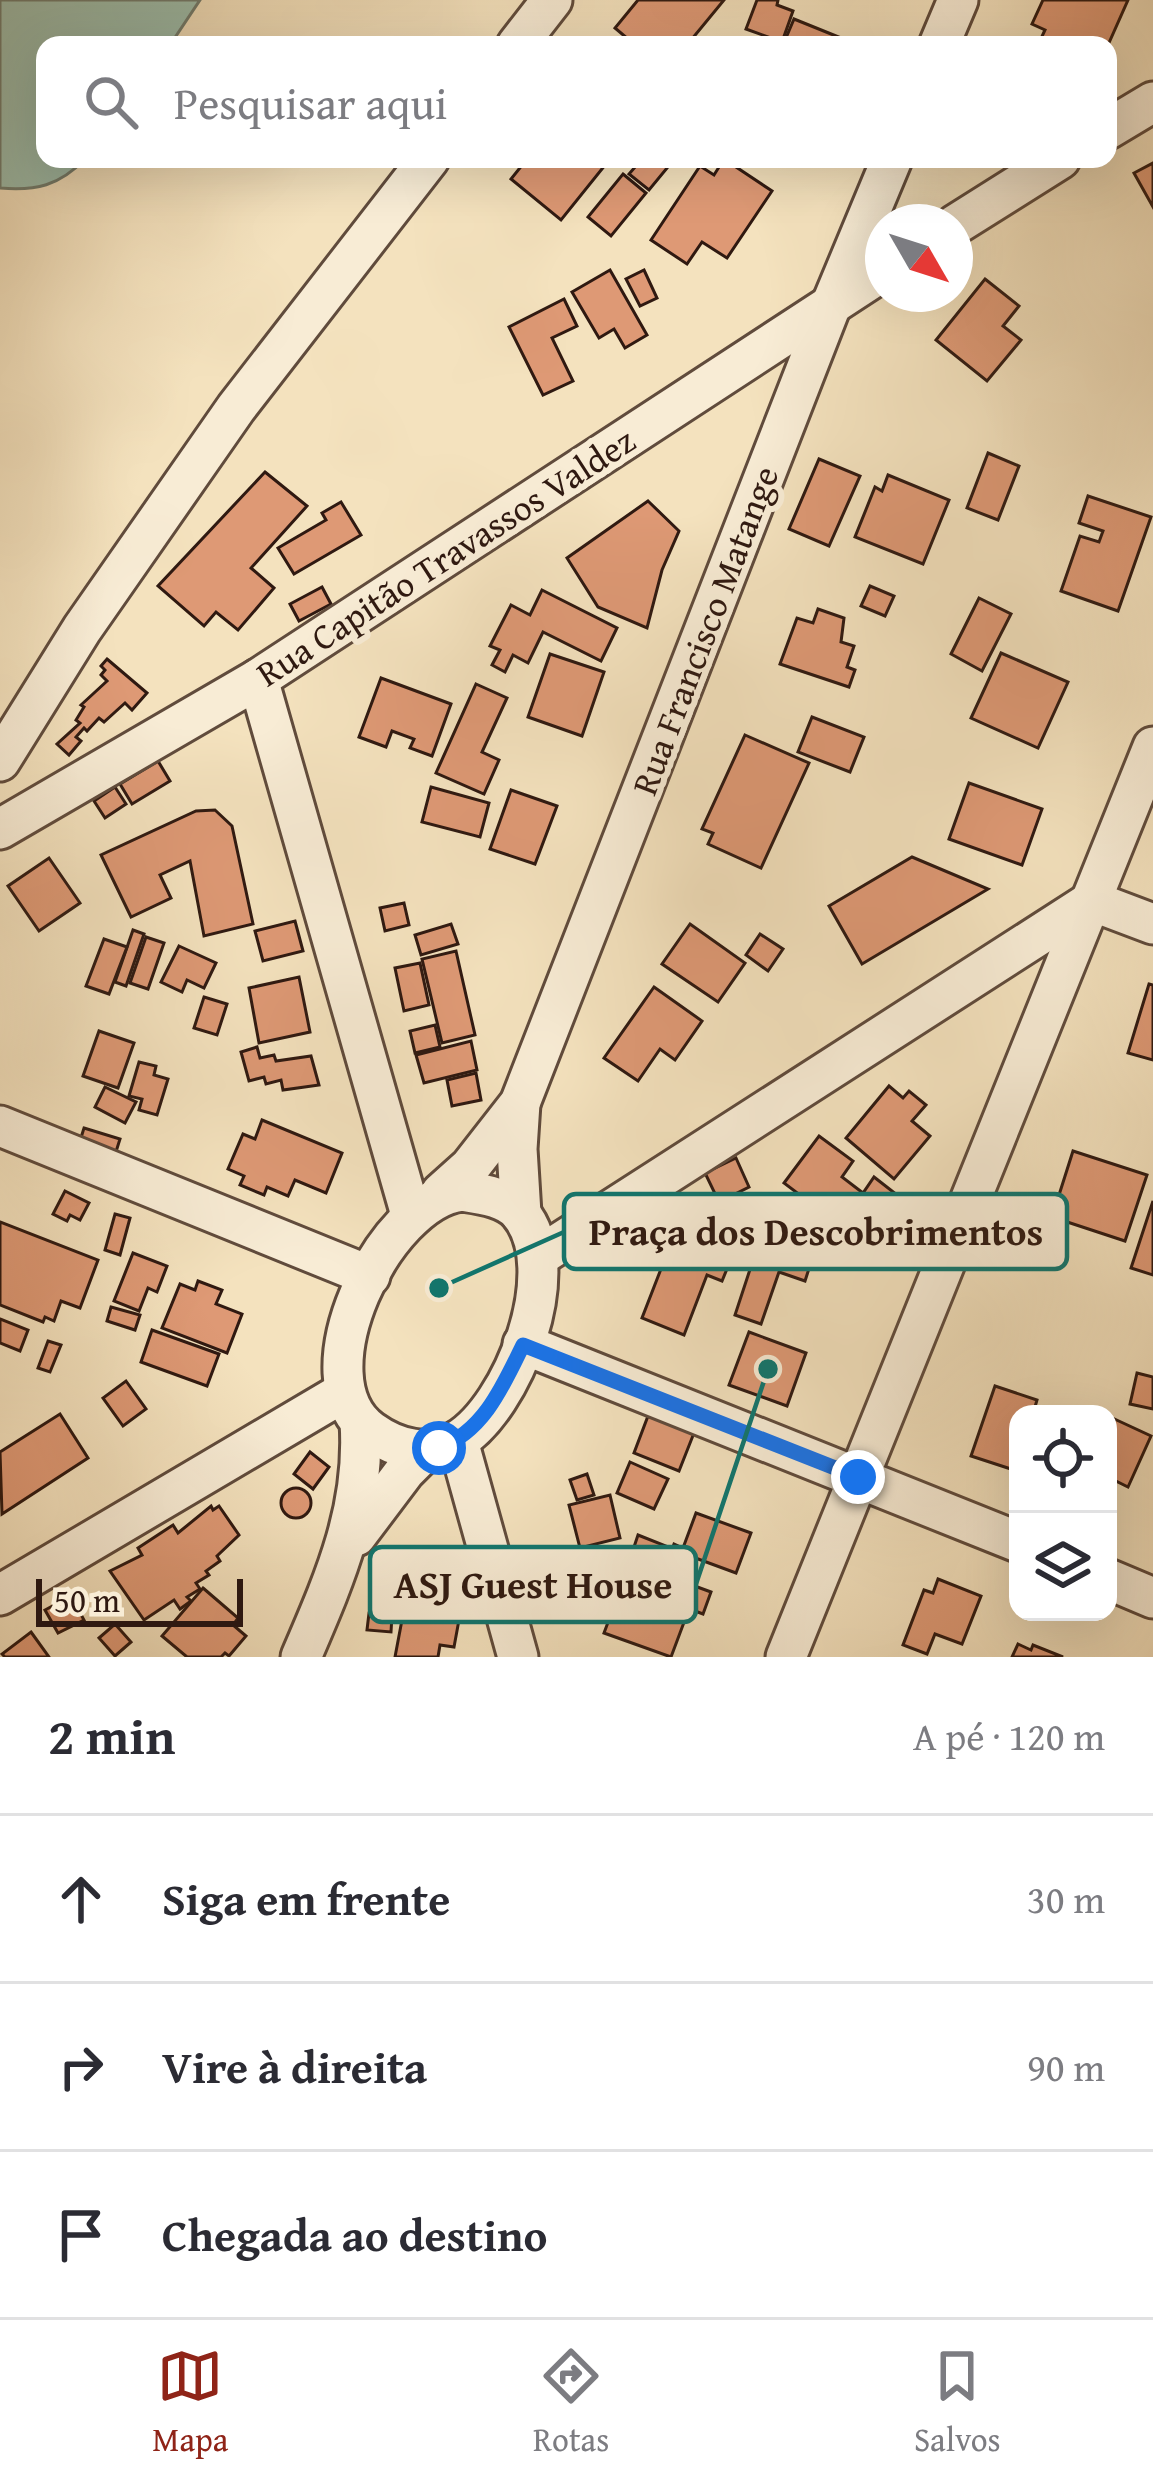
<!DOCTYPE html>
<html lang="pt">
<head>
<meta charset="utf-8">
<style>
  body { margin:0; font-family:"Gentium Book Plus",serif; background:#f2f2f3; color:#2b2b33 }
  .controls { position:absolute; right:36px; bottom:36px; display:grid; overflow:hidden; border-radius:24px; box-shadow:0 12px 48px #0002 }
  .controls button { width:108px; height:108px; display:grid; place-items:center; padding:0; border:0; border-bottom:3px solid #e1e1e2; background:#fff; color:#2b2b33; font:60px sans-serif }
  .compass { position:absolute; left:865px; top:204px; width:108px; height:108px; border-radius:50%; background:#fff; box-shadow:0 12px 48px #0002; rotate:129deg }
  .scale { position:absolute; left:36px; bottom:30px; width:207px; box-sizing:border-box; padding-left:12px; border:6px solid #2f1911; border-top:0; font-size:33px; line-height:42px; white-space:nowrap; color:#2f1911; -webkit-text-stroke:9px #f8ecd5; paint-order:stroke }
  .stop { position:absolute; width:36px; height:36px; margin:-27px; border:9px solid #1a73e8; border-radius:50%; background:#fff }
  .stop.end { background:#1a73e8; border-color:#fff; box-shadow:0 3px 12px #0008 }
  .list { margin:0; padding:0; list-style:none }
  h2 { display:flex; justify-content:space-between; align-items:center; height:156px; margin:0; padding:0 48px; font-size:51px }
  h2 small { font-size:39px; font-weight:400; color:#7c7c81 }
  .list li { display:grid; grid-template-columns:78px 1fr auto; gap:36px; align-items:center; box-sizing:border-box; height:168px; padding:0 48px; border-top:3px solid #e1e1e2 }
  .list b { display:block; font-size:45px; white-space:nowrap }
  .list em { font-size:39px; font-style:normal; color:#7c7c81 }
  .icon { flex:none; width:66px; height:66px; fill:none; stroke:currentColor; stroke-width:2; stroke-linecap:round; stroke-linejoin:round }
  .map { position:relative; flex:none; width:1153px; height:1657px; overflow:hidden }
  .search { position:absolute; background:#fff; box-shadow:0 12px 48px #0002; left:36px; right:36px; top:36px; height:132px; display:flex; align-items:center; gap:30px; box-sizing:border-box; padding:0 42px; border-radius:24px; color:#7c7c81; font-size:45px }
  .sheet { height:660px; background:#fff }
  nav { display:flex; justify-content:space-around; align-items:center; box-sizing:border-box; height:168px; border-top:3px solid #e1e1e2; background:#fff; font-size:33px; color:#7c7c81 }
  nav a { display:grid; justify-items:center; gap:6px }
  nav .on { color:#8f2418 }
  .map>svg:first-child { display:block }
  .water { fill:#9cbead; stroke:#707c6f; stroke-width:3 }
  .building { fill:#de9975; stroke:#2f1911; stroke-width:3 }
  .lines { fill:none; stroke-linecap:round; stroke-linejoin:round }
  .minor-casing { stroke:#604b3c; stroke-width:45 }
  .minor { stroke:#f8ecd5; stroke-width:39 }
  .route { stroke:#1a73e8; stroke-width:15 }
  .labels { text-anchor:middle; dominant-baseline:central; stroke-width:12; stroke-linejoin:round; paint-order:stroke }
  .street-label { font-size:36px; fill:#2f1911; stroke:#f8ecd5 }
  .leader { fill:none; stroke:#0f766e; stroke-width:4.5 }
  .callout-dot { fill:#0f766e; stroke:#f8ecd5; stroke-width:4.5 }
  .callout { fill:#f8ecd5; stroke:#0f766e; stroke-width:4.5 }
  .callout-label { font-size:39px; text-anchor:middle; font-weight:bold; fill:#2f1911 }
</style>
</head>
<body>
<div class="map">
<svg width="1153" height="1657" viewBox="0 0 1153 1657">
  <rect width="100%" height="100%" fill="#f4e2be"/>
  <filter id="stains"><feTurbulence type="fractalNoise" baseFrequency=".00167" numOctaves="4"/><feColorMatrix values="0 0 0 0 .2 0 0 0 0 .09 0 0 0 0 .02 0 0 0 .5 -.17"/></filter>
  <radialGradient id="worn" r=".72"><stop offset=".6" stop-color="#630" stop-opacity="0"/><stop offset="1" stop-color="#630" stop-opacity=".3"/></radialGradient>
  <path class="water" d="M0,0H200L170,45H45V159H85C59,186 36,191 0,188Z"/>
  <g class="building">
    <polygon points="638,0 724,0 687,45 635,45 615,28"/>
    <polygon points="757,0 778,0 777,5 793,11 782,42 746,29"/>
    <polygon points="1043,0 1128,0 1108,45 1038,45 1045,30 1032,24"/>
    <polygon points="794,19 841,38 839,45 783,45"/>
    <polygon points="527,159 610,159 561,220 511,179"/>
    <polygon points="642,159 672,162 649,190 629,174"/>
    <polygon points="724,159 772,191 727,258 702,242 687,264 651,240 700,166 714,175"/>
    <polygon points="1153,163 1153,207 1134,173"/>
    <polygon points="623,174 646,193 611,236 588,217"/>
    <polygon points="610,270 647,335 625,348 614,329 599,338 572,292"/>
    <polygon points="644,270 657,298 640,306 626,279"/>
    <polygon points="985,279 1019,306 1003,326 1021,340 987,381 936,340"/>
    <polygon points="564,299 577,326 552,338 573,381 543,395 509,327"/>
    <polygon points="988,453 1019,466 998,520 967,508"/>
    <polygon points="819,459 860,476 829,546 789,529"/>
    <polygon points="265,472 307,506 251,568 274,588 238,630 216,612 204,626 158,586"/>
    <polygon points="888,475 949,500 923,564 855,537 875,487 882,491"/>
    <polygon points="1088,496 1151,517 1118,611 1061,591 1080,536 1099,542 1103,531 1079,523"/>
    <polygon points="648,501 679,531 662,570 647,628 598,607 567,558"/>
    <polygon points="341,502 361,535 294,574 278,548 326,520 322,513"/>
    <polygon points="870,586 894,596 885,616 861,606"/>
    <polygon points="322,587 331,604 299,621 290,604"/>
    <polygon points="542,590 617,628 601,661 543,632 528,663 513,655 505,672 492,665 500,650 490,646 511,605 530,615"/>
    <polygon points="979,598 1011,614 982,671 951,654"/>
    <polygon points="818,609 844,618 841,642 854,646 847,667 855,670 849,687 780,664 797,618 813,623"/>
    <polygon points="1001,653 1068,682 1038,748 971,718"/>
    <polygon points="550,654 604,672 582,736 528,717"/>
    <polygon points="107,659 147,693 132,710 125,703 104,722 99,718 87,731 84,728 76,737 81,741 69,755 57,744 80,723 76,720 84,707 81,705 107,681 101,675 105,670 101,666"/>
    <polygon points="381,678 451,704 432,756 410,748 414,739 392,731 386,747 359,737"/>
    <polygon points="476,684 507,698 482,752 499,760 484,794 436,773"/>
    <polygon points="812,717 864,737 850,772 798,752"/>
    <polygon points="745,735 809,763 761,868 708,844 713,833 702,829"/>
    <polygon points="158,761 170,781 132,804 120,784"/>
    <polygon points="969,783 1042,809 1022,865 949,839"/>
    <polygon points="115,787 126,804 105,818 94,801"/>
    <polygon points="431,787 489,803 480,837 422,822"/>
    <polygon points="511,790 557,806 535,864 490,849"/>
    <polygon points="215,810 232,826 253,924 204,936 190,861 160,875 171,898 131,917 101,855 196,811"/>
    <polygon points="912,857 988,889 862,964 829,906"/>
    <polygon points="49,858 80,903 39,931 8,886"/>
    <polygon points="404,903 409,925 385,931 380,908"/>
    <polygon points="295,921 303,951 263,961 255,931"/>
    <polygon points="451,924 458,944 421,955 415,935"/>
    <polygon points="690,924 745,963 718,1002 662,964"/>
    <polygon points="133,930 144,934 126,986 115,982"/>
    <polygon points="760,934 783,949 768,971 746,955"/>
    <polygon points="146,937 164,943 148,989 130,983"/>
    <polygon points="104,939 127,947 109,994 86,986"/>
    <polygon points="179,946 216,963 204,988 187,980 182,992 161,982"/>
    <polygon points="456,951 475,1035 442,1043 422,959"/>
    <polygon points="420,963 429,1005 404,1011 395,968"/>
    <polygon points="299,977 310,1032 259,1043 249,988"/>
    <polygon points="1149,984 1153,985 1153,1060 1128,1053"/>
    <polygon points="654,987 702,1021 675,1060 660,1049 638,1081 604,1058"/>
    <polygon points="204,997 227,1004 217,1035 194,1028"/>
    <polygon points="435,1025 440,1047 415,1053 410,1031"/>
    <polygon points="99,1031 134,1043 118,1088 83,1076"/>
    <polygon points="471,1041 477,1070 424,1083 416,1055"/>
    <polygon points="257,1047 260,1058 274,1055 276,1061 311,1056 319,1085 283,1090 281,1080 266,1084 264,1077 249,1081 241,1052"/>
    <polygon points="139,1062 156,1066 154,1075 168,1079 157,1115 139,1110 142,1099 129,1096"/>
    <polygon points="476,1073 481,1100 452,1106 447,1080"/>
    <polygon points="889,1086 903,1098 909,1091 926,1105 912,1121 930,1136 894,1179 846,1138"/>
    <polygon points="105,1087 136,1102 125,1123 95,1107"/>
    <polygon points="262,1120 342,1153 326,1193 295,1180 288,1196 267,1187 264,1195 240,1185 244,1176 228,1169 243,1134 255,1139"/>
    <polygon points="84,1128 120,1139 115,1155 79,1144"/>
    <polygon points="819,1136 853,1161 842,1177 863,1193 874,1177 901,1198 866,1245 784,1183"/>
    <polygon points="1073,1151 1147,1175 1125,1241 1052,1217"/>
    <polygon points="736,1158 749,1187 719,1202 705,1173"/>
    <polygon points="65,1191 89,1203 80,1220 70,1215 67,1221 53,1214"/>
    <polygon points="1153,1201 1153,1275 1131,1268"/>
    <polygon points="115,1214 130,1218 120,1255 105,1250"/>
    <polygon points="0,1222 98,1260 80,1308 61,1301 54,1321 45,1317 43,1322 0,1305"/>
    <polygon points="761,1236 814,1253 805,1281 779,1272 761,1324 735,1315"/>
    <polygon points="663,1238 729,1264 722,1281 707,1275 684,1335 642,1318 666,1256 657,1253"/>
    <polygon points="133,1253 167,1266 157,1292 148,1288 139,1311 114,1301"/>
    <polygon points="198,1281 222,1290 216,1304 242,1314 227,1353 162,1328 180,1284 195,1290"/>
    <polygon points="111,1307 140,1315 135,1330 107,1321"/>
    <polygon points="0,1319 28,1330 20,1351 0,1343"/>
    <polygon points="152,1330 219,1354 207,1386 141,1362"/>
    <polygon points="749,1332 806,1353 787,1406 729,1385"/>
    <polygon points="48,1341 61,1345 50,1372 38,1368"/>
    <polygon points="1137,1373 1153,1377 1153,1409 1130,1404"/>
    <polygon points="126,1381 146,1409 123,1426 103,1398"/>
    <polygon points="995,1386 1037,1400 1033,1414 1018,1414 1018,1457 1014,1470 971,1456"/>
    <polygon points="60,1414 88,1458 2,1514 0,1452"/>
    <polygon points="648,1416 694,1433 679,1471 634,1453"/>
    <polygon points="1108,1416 1151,1436 1128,1487 1108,1477"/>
    <polygon points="310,1452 329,1467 313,1489 294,1474"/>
    <polygon points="630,1462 668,1479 654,1509 617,1493"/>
    <polygon points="587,1474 594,1495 577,1500 570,1480"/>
    <circle cx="296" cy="1503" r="15"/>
    <polygon points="610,1495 620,1538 580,1548 569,1505"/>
    <polygon points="211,1506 213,1510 219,1506 239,1535 217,1556 220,1561 206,1571 209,1575 196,1583 200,1589 187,1597 191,1601 180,1609 174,1600 144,1620 110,1571 142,1555 138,1548 173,1525 178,1533"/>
    <polygon points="696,1513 751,1533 736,1573 690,1556 681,1581 711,1592 703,1614 655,1596 674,1544 683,1548"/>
    <polygon points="638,1535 666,1546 649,1593 631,1586 645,1550 634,1547"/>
    <polygon points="412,1567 454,1575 449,1600 437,1598 436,1605 461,1609 454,1647 440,1645 438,1657 395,1657"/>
    <polygon points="938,1579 981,1596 962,1644 935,1634 927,1654 903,1645 924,1590 933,1593"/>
    <polygon points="203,1588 238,1618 233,1625 246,1636 229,1656 225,1653 221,1657 187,1657 162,1636"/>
    <polygon points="619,1593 686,1617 671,1657 604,1633"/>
    <polygon points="71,1596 84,1620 58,1633 45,1610"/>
    <polygon points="369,1613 392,1615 391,1632 367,1630"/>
    <polygon points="115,1624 131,1642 115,1656 99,1638"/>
    <polygon points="31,1632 49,1657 5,1657 2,1654"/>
    <polygon points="1018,1644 1031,1650 1033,1645 1063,1657 1012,1657"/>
  </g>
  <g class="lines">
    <defs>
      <g id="minor">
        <polyline points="517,45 552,0"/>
        <polyline points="939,45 958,0"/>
        <polyline points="1108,129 1153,102"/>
        <polyline points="955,225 1060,159"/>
        <polyline points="258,679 411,1215"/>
        <polyline points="0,761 82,629 236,408 429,159"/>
        <polyline points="0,829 258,679 883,271"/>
        <polyline points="520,1103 517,1149 521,1214"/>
        <polyline points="0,1126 370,1276"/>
        <path d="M462,1191C481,1194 507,1197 520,1213C567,1269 513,1408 457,1441C429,1458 396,1449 371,1431C297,1379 384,1199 462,1191Z"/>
        <polyline points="441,1193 470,1167 520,1103 832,303 892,159"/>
        <polyline points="538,1257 1092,901 1153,924"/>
        <polyline points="523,1344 1018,1542"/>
        <polyline points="458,1441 518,1657"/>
        <polyline points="356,1536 405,1471 426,1450"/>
        <polyline points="1108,1579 1153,1598"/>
        <polyline points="0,1595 344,1392"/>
        <path d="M301,1657C334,1580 366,1509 360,1422"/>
        <polyline points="786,1657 1153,747"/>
      </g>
    </defs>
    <use href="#minor" class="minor-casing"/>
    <use href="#minor" class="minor"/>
  </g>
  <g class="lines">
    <path class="route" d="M439,1448C484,1431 503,1386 523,1345L858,1477"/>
  </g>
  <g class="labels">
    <g class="street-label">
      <text transform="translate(445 556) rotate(-33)">Rua Capitão Travassos Valdez</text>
      <text transform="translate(704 630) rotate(-69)">Rua Francisco Matange</text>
    </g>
  </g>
  <path class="leader" d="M439 1288L564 1232M768 1369L696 1584"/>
  <g class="callout-dot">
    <circle cx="439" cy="1288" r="12"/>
    <circle cx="768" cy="1369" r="12"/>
  </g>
  <g class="callout">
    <rect x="564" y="1194" width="503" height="75" rx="12"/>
    <rect x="370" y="1547" width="326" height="75" rx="12"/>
  </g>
  <g class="callout-label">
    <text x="816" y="1245">Praça dos Descobrimentos</text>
    <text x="533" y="1598">ASJ Guest House</text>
  </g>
  <rect width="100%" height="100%" filter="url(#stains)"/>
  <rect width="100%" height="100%" fill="url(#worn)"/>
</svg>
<div class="controls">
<button><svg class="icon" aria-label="locate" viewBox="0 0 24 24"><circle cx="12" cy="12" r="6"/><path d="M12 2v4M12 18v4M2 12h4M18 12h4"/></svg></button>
<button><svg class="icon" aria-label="layers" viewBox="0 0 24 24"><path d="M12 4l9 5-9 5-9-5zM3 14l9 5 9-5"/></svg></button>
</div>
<svg class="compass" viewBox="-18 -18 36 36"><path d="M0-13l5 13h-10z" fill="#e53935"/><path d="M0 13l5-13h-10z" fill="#7c7c81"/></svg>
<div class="scale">50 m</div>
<div class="stop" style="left:439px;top:1448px"></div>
<div class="stop end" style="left:858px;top:1477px"></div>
<div class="search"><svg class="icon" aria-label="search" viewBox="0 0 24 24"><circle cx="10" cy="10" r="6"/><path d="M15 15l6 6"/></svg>Pesquisar aqui</div>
</div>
<section class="sheet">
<h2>2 min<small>A pé · 120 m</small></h2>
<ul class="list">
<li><svg class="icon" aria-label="ahead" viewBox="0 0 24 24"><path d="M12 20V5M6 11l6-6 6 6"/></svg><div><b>Siga em frente</b></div><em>30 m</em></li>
<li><svg class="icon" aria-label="right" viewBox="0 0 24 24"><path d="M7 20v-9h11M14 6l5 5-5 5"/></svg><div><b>Vire à direita</b></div><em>90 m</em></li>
<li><svg class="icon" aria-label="arrive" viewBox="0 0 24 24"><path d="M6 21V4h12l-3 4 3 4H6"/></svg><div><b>Chegada ao destino</b></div></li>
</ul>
</section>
<nav>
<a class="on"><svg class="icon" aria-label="map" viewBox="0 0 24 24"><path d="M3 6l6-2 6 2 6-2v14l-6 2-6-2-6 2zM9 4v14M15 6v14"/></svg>Mapa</a>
<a><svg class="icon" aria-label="directions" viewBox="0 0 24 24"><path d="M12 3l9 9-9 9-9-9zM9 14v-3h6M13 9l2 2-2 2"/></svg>Rotas</a>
<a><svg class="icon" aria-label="saved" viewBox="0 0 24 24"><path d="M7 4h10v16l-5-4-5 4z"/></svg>Salvos</a>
</nav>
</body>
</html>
